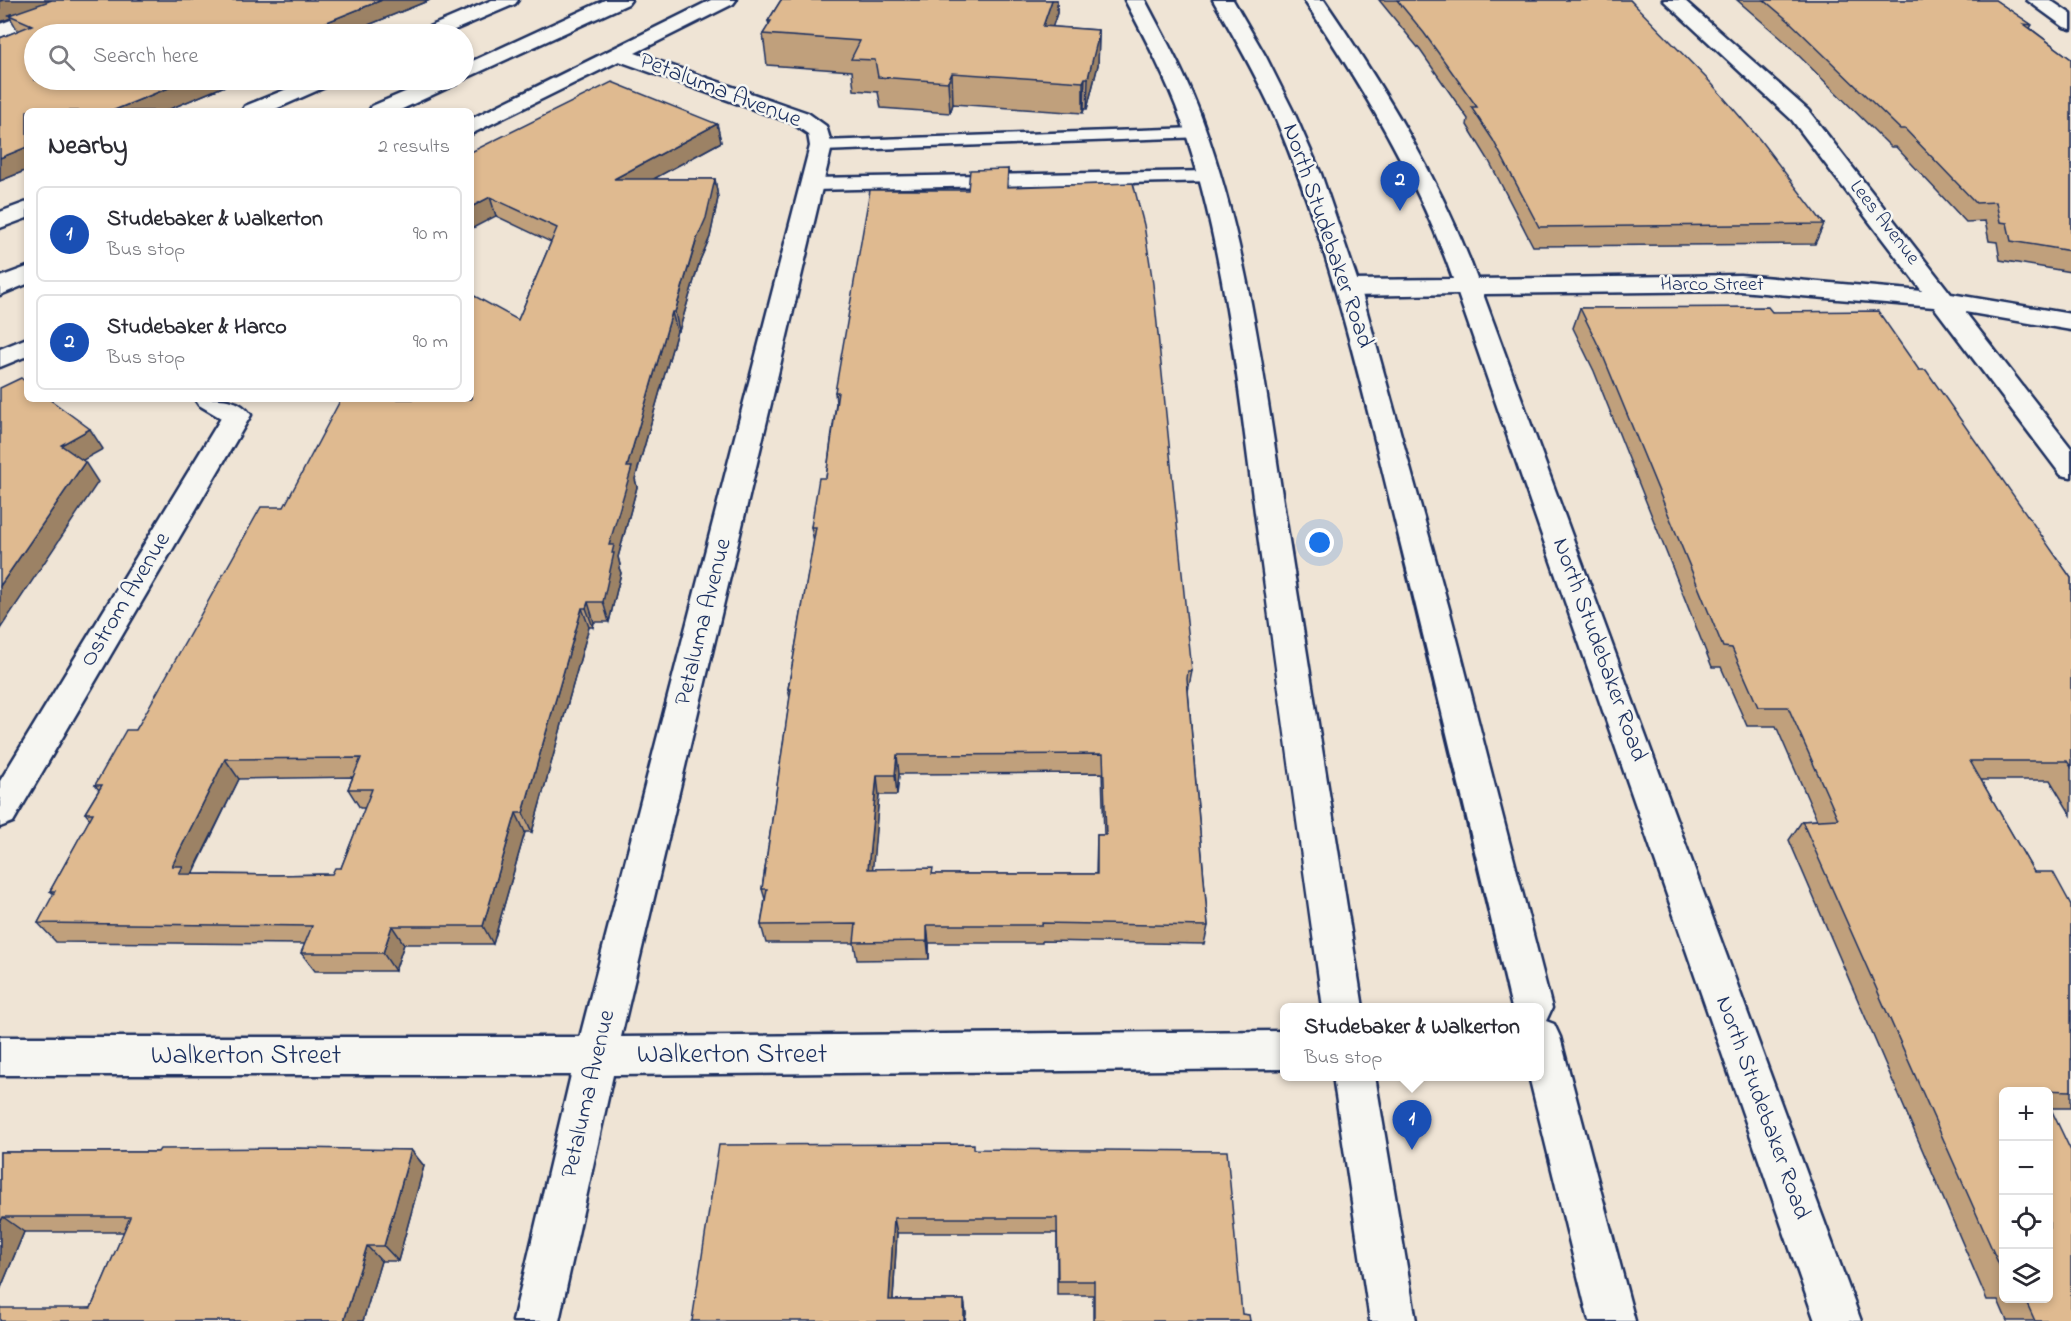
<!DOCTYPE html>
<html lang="en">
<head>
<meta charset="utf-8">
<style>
  body { margin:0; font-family:"Indie Flower",sans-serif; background:#f7f7f7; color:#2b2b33 }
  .controls { position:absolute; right:18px; bottom:18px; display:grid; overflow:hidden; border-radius:9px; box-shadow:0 3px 9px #0003 }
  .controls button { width:54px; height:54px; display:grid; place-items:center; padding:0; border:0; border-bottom:2px solid #e1e1e2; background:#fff; color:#2b2b33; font:30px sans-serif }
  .you { position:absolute; left:1320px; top:543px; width:21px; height:21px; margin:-15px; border:4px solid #fff; border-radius:50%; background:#1a73e8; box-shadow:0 0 0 9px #1a73e833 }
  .badge { display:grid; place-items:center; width:39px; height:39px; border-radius:50%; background:#c8321e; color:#fff; font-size:20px; font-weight:700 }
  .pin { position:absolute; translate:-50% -50px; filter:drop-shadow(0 2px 3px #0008) }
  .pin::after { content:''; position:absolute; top:32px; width:21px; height:18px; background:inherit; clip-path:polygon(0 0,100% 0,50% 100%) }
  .popup { position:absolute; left:1280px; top:1003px; width:264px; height:78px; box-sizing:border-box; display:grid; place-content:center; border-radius:9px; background:#fff; filter:drop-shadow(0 2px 4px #0005); font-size:20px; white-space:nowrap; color:#7c7c81 }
  .popup b { font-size:22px; color:#2b2b33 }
  .popup::after { content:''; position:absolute; left:50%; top:100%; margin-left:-12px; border:12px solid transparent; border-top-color:#fff }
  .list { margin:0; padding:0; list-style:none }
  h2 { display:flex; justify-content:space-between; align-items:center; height:78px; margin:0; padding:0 24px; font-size:26px }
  h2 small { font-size:20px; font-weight:400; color:#7c7c81 }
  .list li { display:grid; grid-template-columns:39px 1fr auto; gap:18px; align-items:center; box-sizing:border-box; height:96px; margin:0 12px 12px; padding:0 12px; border:2px solid #e1e1e2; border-radius:9px }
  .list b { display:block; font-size:22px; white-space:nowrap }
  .list p { margin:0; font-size:20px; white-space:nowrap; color:#7c7c81 }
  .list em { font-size:20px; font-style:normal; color:#7c7c81 }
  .icon { flex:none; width:33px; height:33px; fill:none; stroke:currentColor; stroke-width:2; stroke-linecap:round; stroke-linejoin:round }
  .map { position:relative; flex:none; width:2071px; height:1321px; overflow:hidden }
  .search { position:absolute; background:#fff; box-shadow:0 3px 9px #0003; left:24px; top:24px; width:450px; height:66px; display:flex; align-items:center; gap:15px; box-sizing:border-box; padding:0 21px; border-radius:33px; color:#7c7c81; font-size:22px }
  .panel { position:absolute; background:#fff; box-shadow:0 3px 9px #0003; left:24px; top:108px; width:450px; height:294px; border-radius:9px }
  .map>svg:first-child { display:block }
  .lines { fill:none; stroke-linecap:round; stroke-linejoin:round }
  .service-casing { stroke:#1b2f5e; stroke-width:5 }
  .minor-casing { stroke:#1b2f5e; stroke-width:5 }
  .secondary-casing { stroke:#1b2f5e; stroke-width:5 }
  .service { fill:#f6f6f2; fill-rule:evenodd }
  .minor { fill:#f6f6f2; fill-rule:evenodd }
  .secondary { fill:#f6f6f2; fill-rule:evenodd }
  .wall { fill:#c0a07c; stroke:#1b2f5e; stroke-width:1.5; fill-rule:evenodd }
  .shaded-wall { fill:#9c8265; stroke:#1b2f5e; stroke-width:1.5 }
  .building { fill:#dfba90; stroke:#1b2f5e; stroke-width:1.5; fill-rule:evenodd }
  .labels { text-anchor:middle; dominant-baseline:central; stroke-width:5; stroke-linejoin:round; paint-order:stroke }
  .far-street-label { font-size:20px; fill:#1b2f5e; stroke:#f6f6f2 }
  .street-label { font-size:24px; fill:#1b2f5e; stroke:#f6f6f2 }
  .near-street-label { font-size:28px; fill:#1b2f5e; stroke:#f6f6f2 }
</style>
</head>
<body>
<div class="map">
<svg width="2071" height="1321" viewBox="0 0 2071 1321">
  <rect width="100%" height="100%" fill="#efe4d5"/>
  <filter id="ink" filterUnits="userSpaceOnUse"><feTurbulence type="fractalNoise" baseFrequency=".0167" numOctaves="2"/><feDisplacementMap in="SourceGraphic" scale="12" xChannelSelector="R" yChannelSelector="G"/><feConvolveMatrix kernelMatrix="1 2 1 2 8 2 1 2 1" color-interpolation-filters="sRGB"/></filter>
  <g filter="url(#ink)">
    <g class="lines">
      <defs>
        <g id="service">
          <polygon points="1197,128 1206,133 1203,137 821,151 812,146 821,141"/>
          <polygon points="1210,171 1219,177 1217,181 812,190 803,184 812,178"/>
        </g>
        <g id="minor">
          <polygon points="66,0 94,0 91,4 0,37 0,24"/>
          <polygon points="492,0 518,0 515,4 445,34 419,34 422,30"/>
          <polygon points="711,0 736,0 733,4 635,53 808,113 826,126 832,146 621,1037 1284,1031 1284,1069 613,1075 559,1321 513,1321 571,1075 0,1075 0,1037 580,1037 810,146 808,134 792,123 619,61 471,134 471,119"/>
          <path d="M1125,0H1145C1166,40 1188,79 1203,122C1251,254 1266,396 1288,534C1313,692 1338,850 1363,1008H1323C1301,850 1279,692 1258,535C1239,396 1227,255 1182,122C1167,80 1146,40 1125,0Z"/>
          <path d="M1304,0H1324C1384,88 1440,178 1477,279L1740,275L1922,291L1792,120L1663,0H1684L1808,110L1951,294L2071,314V330L1965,312L2071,448V477L2061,475L1934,307L1740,291L1483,294L1861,1321H1815L1458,294L1350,296L1341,293L1337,288L1341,283L1350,280L1453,279C1418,179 1363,88 1304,0Z"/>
          <polygon points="2027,0 2050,0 2071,14 2071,29 2064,27"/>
          <polygon points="309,80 335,80 332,84 271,111 242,111 245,106"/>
          <polygon points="27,202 27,218 0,228 0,212"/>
          <polygon points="27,338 27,356 0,367 0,349"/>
          <path d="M195,399C216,399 238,396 251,415L13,822L0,827V781L221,418L199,405Z"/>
          <polygon points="1333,1076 1375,1076 1416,1321 1370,1321"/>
        </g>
        <g id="secondary">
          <polygon points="605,0 631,0 628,4 464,79 464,65"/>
          <path d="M1213,0H1233L1266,57L1295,115L1321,174L1362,294L1450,612L1552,1008L1546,1021L1554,1024L1560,1037L1635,1321H1589L1529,1076H1540V1008H1512C1473,842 1434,677 1393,513C1360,379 1329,245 1275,117C1257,77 1235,38 1213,0Z"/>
          <polygon points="433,80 459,80 456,84 398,111 369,111 372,106"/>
          <polygon points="27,267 27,284 0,295 0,277"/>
        </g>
      </defs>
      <use href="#service" class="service-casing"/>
      <use href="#minor" class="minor-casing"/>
      <use href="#secondary" class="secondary-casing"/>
      <use href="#service" class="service"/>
      <use href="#minor" class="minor"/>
      <use href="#secondary" class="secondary"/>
    </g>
    <g class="wall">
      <polygon points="0,0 430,0 346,34 34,80 239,80 165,111 27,111 27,170 0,181 0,38 18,31"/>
      <polygon points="781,0 1057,0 1057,13 1052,27 1098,30 1098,34 1099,34 1098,65 1087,109 1084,109 1083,113 953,104 950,113 881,108 878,92 854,90 852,71 767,65 763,34 769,25 768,21"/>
      <polygon points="1379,0 1630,0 1824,224 1815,244 1533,246 1488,159 1467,125 1468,119 1420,50"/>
      <polygon points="1737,0 1995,0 2032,25 2030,28 2071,59 2071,272 2000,260 1997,242 1989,241 1985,221 1966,222 1896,147 1891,147 1783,40"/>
      <path d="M717,124L721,142L653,179H715L718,198L710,237L700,260L679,331H677L635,479L637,487L618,557L620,565L619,568L621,573L609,622H594L593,627H589L532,832H525L493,944H404L395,971H315L301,953L305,944L56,942L38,923L54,894L50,891L90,819L85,813L99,790L95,785L136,730L284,507L518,320L551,242L496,216L471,152ZM353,777L348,789L360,808H365L341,868L332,874L278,875L193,874L239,779Z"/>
      <path d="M1008,169V187L1192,671L1188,691L1208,926L1204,944L1042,941V943H929V959L857,960L854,943H766L761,925L765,899L762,889L790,698L788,689L814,541L811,527L826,478L836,403L835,392L968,190ZM1102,773L1104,835H1097L1096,874H933L872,869L879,795H897L899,774Z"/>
      <path d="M1580,308L1772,312L1919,370L2071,578V815L2050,780H1981L2034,872L2071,905V1108H2050L2071,1321H2007L1998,1300H1987L1789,840L1802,821L1817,820L1776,726H1747L1721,667H1712L1594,371L1573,328ZM2004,1092H2049V1299H2004Z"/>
      <polygon points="974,1149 1242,1314 1250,1321 1093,1321 1093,1295 1057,1295 1057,1233 897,1233 893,1300 964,1300 966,1314 692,1321"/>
      <polygon points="411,1150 424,1166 398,1261 381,1261 363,1321 0,1321 91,1308 124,1232 24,1232 0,1290 0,1152 158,1152"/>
    </g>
    <g class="shaded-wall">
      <polygon points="4,0 60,0 9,15 11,18 0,22 0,1"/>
      <polygon points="382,0 430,0 346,34 297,34"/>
      <polygon points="1052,0 1057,0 1057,13 1043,57 1043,26"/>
      <polygon points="1098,30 1097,40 1099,34 1098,65 1087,109 1088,78"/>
      <polygon points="952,73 953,104 950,113 948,82"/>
      <polygon points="1085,78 1084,109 1083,113 1083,82"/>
      <polygon points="188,80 239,80 165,111 112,111"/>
      <polygon points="717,124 721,142 619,198 614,179"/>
      <polygon points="27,147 27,170 0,181 0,158"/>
      <polygon points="715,179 718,198 710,237 700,260 679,331 675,312"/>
      <polygon points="490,197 496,216 471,229 471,207"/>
      <polygon points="672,312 677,331 635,479 637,487 618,557 620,565 619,568 621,573 609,622 603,602 609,545 627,467"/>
      <polygon points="90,429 103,449 74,465 61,445"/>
      <polygon points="85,462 98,482 0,629 0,586"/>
      <polygon points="588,602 594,622 593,627 586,608"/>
      <polygon points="582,608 589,627 532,832 523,813"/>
      <polygon points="897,755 899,774 897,795 895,775"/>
      <polygon points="225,759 239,779 191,876 194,892 172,866"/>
      <polygon points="877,775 879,795 871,888 868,869"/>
      <polygon points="516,813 525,832 493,944 483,926"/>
      <polygon points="927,925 929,943 929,959 927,941"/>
      <polygon points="392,926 404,944 395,971 383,953"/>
      <polygon points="411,1150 424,1166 398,1261 384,1246"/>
      <polygon points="3,1217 24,1232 0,1290 0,1223"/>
      <polygon points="894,1218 897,1233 892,1314 889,1300"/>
      <polygon points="367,1246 381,1261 363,1321 344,1321"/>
      <polygon points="964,1300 966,1314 965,1321 964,1321"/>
    </g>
    <g class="building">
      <polygon points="52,0 382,0 297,34 34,34 34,80 188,80 112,111 27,111 27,147 0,158 0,38 32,25 9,15"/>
      <polygon points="781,0 1052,0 1043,26 1098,30 1097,34 1099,34 1088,78 1085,78 1083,82 952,73 948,82 878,77 875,60 851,59 860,41 763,34 771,21 768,21"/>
      <polygon points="1397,0 1630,0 1712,84 1760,140 1824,224 1539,227 1493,140 1471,107 1477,107 1424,33"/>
      <polygon points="1764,0 1995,0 2032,25 2024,24 2071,59 2071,251 2011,241 2007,223 2000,222 1996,202 1976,203 1905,129 1900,129 1790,22"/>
      <path d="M612,82L717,124L614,179H715L706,218L696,241L675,312H672L627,467H632L609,545H614L612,553H614L603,602H588L586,608H582L523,813H516L483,926H392L383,953H301L312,926L38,923L55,891H50L93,813H85L102,785H95L126,730H136L261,507H284L341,399H471V294L518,320L557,228L490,197L471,207V152ZM361,758L348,789H372L341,868H335L332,874L278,875L179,874L183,866H172L225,759Z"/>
      <path d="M1008,169L1007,187L1133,183L1144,225L1153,284L1179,544L1192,671H1188L1187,679L1208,926L1042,923V925H927V941L854,942L856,924L761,925L767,889H762L791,689H788L816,527H811L819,478H826L838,392H835L870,190H968L970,170ZM1103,754L1106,835H1097V874H932L933,868L868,869L877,775H895L897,755Z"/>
      <polygon points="1768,307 1772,312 1878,311 1919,370 1926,370 2071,578 2071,767 2067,761 1970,761 2034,872 2053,872 2071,905 2071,1091 2041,1090 2042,1092 2004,1092 2004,1276 1802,821 1838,819 1788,707 1758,707 1732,648 1723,647 1601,351 1580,308"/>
      <polygon points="21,378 27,383 27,399 49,399 90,429 61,445 85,462 0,586 0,388"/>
      <polygon points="2049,1105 2071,1151 2071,1321 2035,1321 2025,1299 2049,1299"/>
      <polygon points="974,1144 974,1149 1227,1151 1242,1314 1249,1315 1250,1321 1094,1321 1094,1281 1058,1281 1057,1218 894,1218 889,1300 964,1300 964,1321 692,1321 719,1145"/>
      <polygon points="298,1148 411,1150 384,1246 367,1246 344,1321 0,1321 0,1308 91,1308 130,1217 3,1217 0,1223 0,1152 158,1152 160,1149"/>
    </g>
  </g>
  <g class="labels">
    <g class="far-street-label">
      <text transform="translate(1884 223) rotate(52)">Lees Avenue</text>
      <text x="1712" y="285">Harco Street</text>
    </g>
    <g class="street-label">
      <text transform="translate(720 91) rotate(21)">Petaluma Avenue</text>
      <text transform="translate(1327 236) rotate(71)">North Studebaker Road</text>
      <text transform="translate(126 600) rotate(-59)">Ostrom Avenue</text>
      <text transform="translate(704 622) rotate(-76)">Petaluma Avenue</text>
      <text transform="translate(1599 650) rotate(70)">North Studebaker Road</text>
      <text transform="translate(589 1094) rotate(-77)">Petaluma Avenue</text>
      <text transform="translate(1762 1108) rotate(70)">North Studebaker Road</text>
    </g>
    <g class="near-street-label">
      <text x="732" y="1055">Walkerton Street</text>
      <text x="246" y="1056">Walkerton Street</text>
    </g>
  </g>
</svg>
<div class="controls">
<button>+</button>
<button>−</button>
<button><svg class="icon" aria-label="locate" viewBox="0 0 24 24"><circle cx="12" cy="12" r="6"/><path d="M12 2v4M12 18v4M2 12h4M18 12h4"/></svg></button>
<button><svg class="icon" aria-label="layers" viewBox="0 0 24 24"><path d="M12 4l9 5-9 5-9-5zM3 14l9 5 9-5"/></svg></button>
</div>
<div class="you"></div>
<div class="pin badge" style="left:1412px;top:1150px;background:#1a4fb4">1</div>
<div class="popup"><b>Studebaker &amp; Walkerton</b>Bus stop</div>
<div class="pin badge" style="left:1400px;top:211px;background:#1a4fb4">2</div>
<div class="search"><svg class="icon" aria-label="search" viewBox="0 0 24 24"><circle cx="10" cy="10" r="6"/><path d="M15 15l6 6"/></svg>Search here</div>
<section class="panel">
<h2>Nearby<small>2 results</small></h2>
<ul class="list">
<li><span class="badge" style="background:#1a4fb4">1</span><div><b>Studebaker &amp; Walkerton</b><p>Bus stop</p></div><em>90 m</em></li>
<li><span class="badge" style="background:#1a4fb4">2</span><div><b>Studebaker &amp; Harco</b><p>Bus stop</p></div><em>90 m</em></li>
</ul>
</section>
</div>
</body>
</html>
